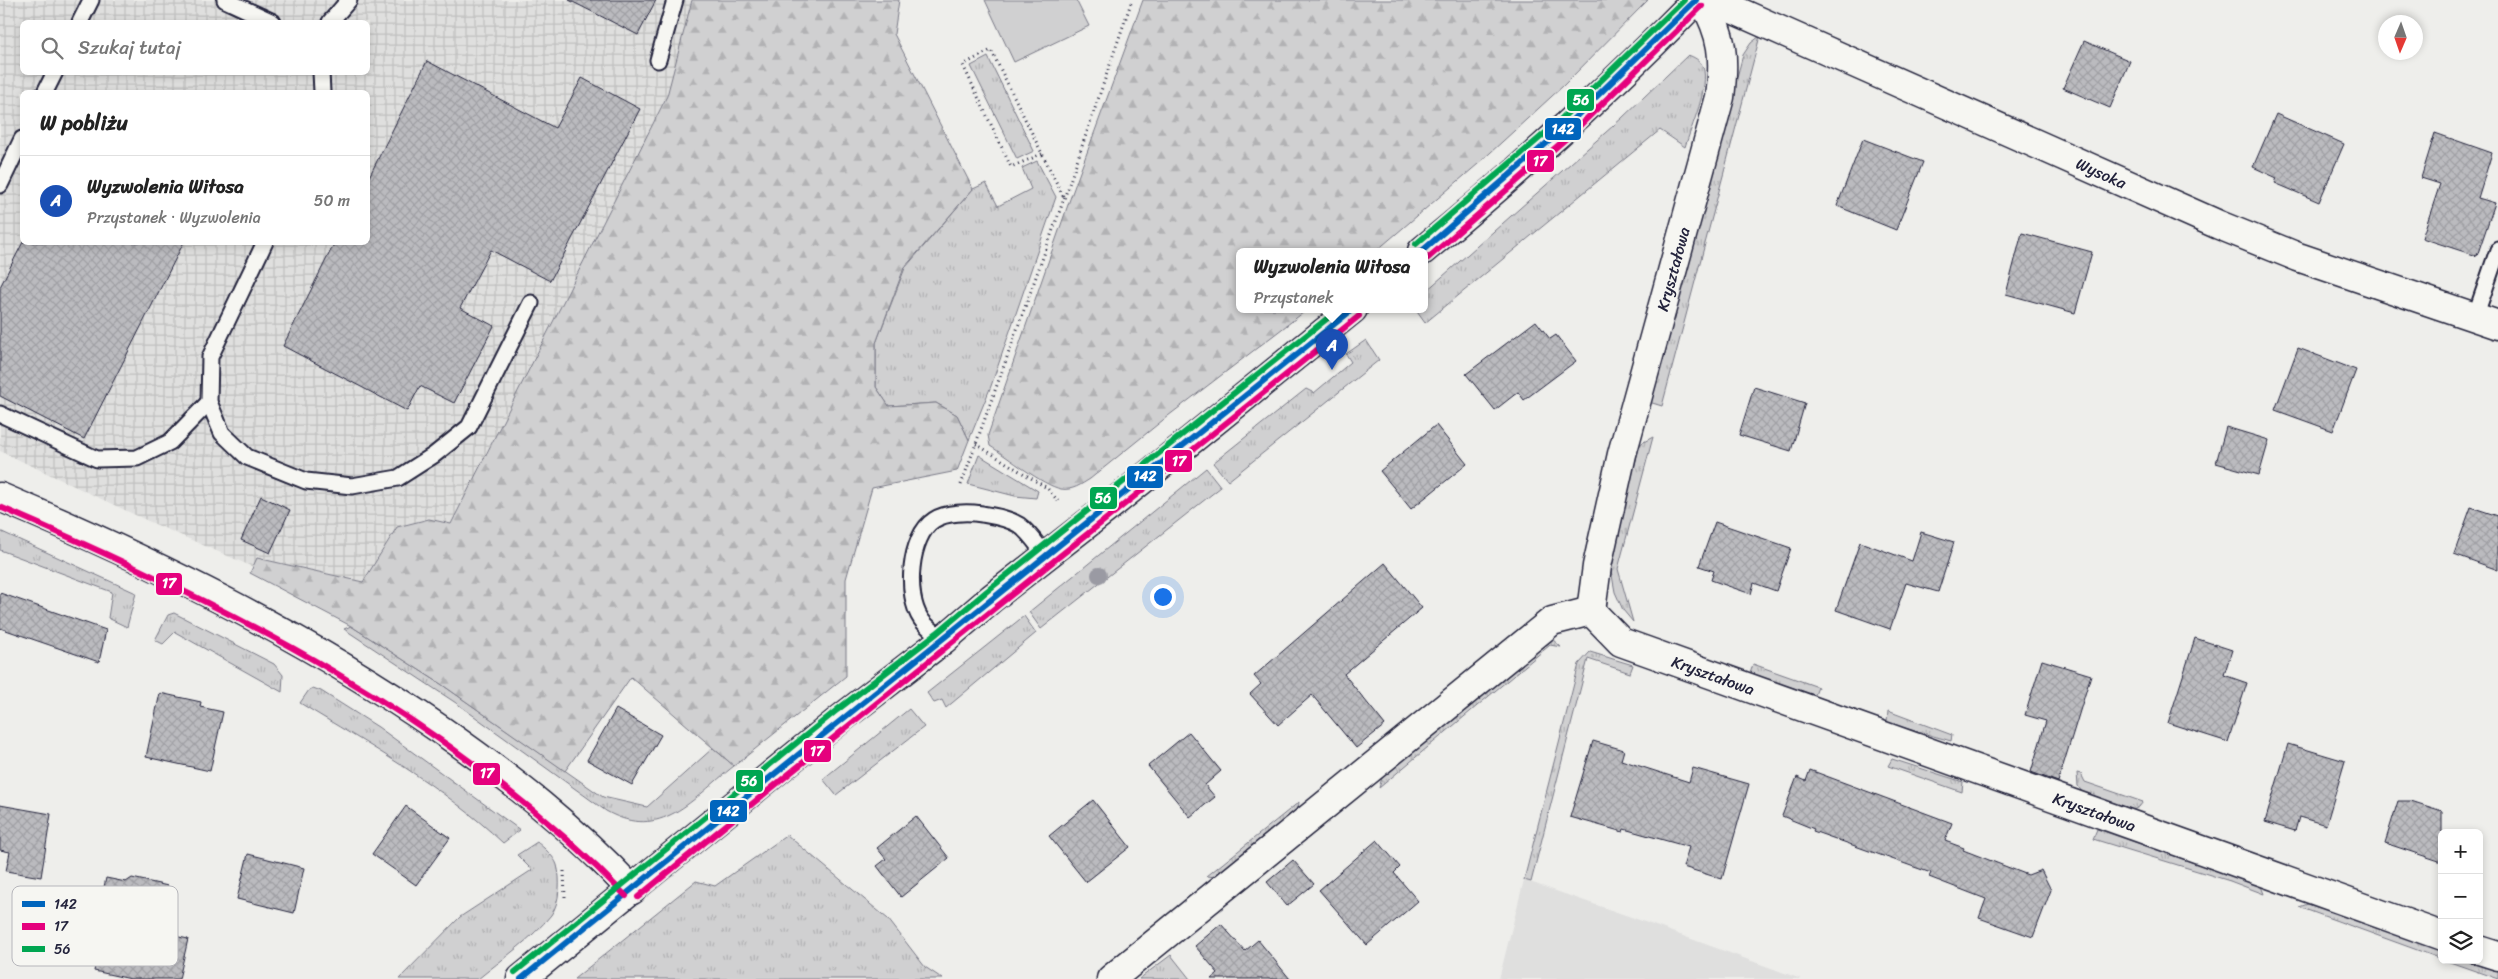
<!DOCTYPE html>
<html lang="pl">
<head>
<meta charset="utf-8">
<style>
  body { margin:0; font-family:Sriracha,sans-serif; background:#f6f6f6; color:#222 }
  .controls { position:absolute; right:15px; bottom:15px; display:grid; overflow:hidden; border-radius:8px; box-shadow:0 2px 8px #0003 }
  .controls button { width:45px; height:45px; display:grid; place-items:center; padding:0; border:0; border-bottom:1px solid #e0e0e0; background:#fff; color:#222; font:25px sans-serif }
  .compass { position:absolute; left:2378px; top:15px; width:45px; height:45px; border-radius:50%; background:#fff; box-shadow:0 2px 8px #0003; rotate:182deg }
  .you { position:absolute; left:1162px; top:596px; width:18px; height:18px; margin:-12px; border:4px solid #fff; border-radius:50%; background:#1a73e8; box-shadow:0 0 0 8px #1a73e833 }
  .badge { display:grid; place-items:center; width:32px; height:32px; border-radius:50%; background:#c8321e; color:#fff; font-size:16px; font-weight:700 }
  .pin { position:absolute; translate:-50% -41px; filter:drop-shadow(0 1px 2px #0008) }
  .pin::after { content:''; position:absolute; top:26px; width:18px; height:15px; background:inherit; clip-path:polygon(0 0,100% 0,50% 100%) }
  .popup { position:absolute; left:1236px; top:248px; width:192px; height:65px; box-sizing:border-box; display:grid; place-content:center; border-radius:8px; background:#fff; filter:drop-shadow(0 1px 4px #0005); font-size:16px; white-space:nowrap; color:#767676 }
  .popup b { font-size:19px; color:#222 }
  .popup::after { content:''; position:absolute; left:50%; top:100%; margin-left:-10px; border:10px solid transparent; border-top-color:#fff }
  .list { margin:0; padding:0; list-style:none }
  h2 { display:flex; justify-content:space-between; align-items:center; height:65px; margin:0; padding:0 20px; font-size:21px }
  h2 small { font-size:16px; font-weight:400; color:#767676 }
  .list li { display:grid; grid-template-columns:32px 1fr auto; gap:15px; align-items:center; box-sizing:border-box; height:90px; padding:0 20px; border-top:1px solid #e0e0e0 }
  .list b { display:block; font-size:19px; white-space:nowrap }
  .list p { margin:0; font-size:16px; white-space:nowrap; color:#767676 }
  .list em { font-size:16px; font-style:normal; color:#767676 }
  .icon { flex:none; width:28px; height:28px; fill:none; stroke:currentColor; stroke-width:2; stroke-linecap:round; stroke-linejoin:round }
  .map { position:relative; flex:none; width:2498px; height:979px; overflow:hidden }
  .search { position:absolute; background:#fff; box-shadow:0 2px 8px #0003; left:20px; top:20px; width:350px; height:55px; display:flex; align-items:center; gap:12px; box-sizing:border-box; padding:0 18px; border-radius:8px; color:#767676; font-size:19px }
  .panel { position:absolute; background:#fff; box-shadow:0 2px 8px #0003; left:20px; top:90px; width:350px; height:155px; border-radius:8px }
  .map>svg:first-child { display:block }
  .built { fill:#dfdfde }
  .industrial { fill:url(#industrial-grid); fill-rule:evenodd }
  .grass { fill:url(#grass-tufts); stroke:#797986 }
  .forest { fill:url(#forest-firs); stroke:#797986 }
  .park { fill:#d0d0d1; stroke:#797986 }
  .building { fill:url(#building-cross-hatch); stroke:#22223b }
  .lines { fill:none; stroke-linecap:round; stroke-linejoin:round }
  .service-casing { stroke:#22223b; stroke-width:19 }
  .minor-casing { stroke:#22223b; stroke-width:31 }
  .tertiary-casing { stroke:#22223b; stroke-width:31 }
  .path { stroke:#22223b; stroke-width:3; stroke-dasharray:1 4; stroke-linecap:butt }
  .service { stroke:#f6f6f2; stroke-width:15 }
  .minor { stroke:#f6f6f2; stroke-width:28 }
  .tertiary { stroke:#f6f6f2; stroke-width:28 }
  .bus-1-casing { stroke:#f6f6f2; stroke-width:10 }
  .bus-2-casing { stroke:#f6f6f2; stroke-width:10 }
  .bus-3-casing { stroke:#f6f6f2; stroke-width:10 }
  .bus-1 { stroke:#0065bd; stroke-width:6 }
  .bus-2 { stroke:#e5007d; stroke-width:6 }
  .bus-3 { stroke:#00a651; stroke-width:6 }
  .tree { fill:#9a9aa3 }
  .labels { text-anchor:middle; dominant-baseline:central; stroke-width:4.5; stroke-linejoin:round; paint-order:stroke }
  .street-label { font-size:16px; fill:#22223b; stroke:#f6f6f2 }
  .key { fill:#f6f6f2; stroke:#b6b6bb; stroke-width:1 }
  .key-label { font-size:14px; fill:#22223b }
  .line-badge { stroke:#f6f6f2; stroke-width:2 }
  .badge-label { font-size:14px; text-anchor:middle; font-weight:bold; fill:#fff }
</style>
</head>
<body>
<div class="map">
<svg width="2498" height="979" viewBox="0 0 2498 979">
  <defs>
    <pattern id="industrial-grid" width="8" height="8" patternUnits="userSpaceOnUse" patternTransform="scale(1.25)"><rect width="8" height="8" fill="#dfdfde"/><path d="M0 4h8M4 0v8" fill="none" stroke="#bfbfbf"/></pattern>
    <pattern id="grass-tufts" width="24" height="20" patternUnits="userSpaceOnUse" patternTransform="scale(1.25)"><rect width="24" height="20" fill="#d0d0d1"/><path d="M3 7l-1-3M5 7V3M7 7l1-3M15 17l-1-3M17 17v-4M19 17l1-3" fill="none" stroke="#b2b2b4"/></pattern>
    <pattern id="forest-firs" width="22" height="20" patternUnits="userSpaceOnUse" patternTransform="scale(1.25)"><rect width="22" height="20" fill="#d0d0d1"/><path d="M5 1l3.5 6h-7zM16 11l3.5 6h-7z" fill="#b2b2b4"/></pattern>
    <pattern id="building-cross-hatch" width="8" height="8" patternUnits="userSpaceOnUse" patternTransform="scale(1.25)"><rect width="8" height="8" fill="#bbbbbf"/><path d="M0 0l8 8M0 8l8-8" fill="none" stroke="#a0a0a5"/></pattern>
  </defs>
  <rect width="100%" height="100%" fill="#eeeeeb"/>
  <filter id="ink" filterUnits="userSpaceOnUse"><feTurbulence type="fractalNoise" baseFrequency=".02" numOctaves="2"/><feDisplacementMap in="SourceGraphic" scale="10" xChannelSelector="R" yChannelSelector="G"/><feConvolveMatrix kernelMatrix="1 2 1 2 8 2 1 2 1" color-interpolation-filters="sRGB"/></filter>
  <g filter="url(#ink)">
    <polygon class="built" points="1524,880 1631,917 1801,979 1499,979"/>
    <path class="industrial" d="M0,0H692L667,96L451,524L429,519L397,527L363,582L258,558L253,567L148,521L0,451ZM22,22H368V72H22ZM22,92H368V242H22Z"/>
    <g class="grass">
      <polygon points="1760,36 1662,406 1649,402 1743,55 1751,43"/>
      <path d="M1688,55C1694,57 1700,60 1703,67C1710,86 1691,127 1685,147L1660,130L1425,323L1415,309H1424L1425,292L1622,118Z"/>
      <polygon points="988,57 1034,151 1017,159 971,66"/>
      <polygon points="1037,161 1056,197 991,386 969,440 957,415 936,403 889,406 876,387 876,343 905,268 973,189 986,183 998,206 1031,189 1022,168"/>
      <polygon points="1366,340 1379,360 1228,481 1213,463 1306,389 1314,393 1351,362 1346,354"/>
      <polygon points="1653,437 1618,569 1633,622 1623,610 1615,592 1611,570 1613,550 1640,444"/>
      <polygon points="979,455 1038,491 1036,498 1015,496 968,484"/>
      <polygon points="1206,468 1221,487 1041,629 1029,612"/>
      <polygon points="0,531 136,593 127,627 108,618 112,592 0,550"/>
      <polygon points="174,613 274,664 283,675 282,692 175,632 163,644 155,640 168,615"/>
      <polygon points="1024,616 1036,633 946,708 942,700 934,703 927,693"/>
      <path d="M351,626L441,684L603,797L647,807L713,748L734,766C692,799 661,842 606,811L456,703L344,629Z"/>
      <polygon points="1552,639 1561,647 1550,645 1379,788 1384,771"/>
      <polygon points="1590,652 1633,665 1630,673 1588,659 1531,882 1524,880 1579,664"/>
      <polygon points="1753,664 1818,687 1815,695 1750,674"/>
      <path d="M313,688L321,691L378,727L520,830L503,843C443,786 370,746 300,703L309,690Z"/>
      <polygon points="909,709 924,727 836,795 823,779"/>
      <polygon points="1888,711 1952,735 1951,741 1887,723"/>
      <polygon points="1892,759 1963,782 1962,792 1888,766"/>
      <polygon points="2077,773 2081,774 2085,782 2143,802 2139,807 2133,810 2082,792 2078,786"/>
      <polygon points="1299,802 1298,809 1216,877 1207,876"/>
      <polygon points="2097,829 2261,886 2264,894 2230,881 2093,839"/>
      <polygon points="787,835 888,919 925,967 943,979 574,979 696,881 715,886"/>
      <path d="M537,842C544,848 554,856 557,865C561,879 560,903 551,915C533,938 501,960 478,979H399L460,917L532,870L517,855Z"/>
      <polygon points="2311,903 2442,950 2442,959 2299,907"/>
      <polygon points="1171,955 1190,979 1139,979"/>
      <polygon points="2444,960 2470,960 2498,970 2498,979"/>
    </g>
    <g class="forest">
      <polygon points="692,0 899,0 894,34 973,189 904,268 876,343 876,387 889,406 936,403 957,415 969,440 957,471 872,488 846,579 846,676 734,766 631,677 565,771 441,684 351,626 250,573 257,558 363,582 397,527 429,519 451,524 667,96"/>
      <path d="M1143,0H1648L1563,86L1478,164L1376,251H1240V309H1308L1168,416L1090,479C1082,484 1072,491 1061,489C1042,485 1008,457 990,446L988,435L1070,199Z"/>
    </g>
    <polygon class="park" points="985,0 1076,0 1089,26 1014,62"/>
    <g class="building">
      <polygon points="569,0 656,0 638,35"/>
      <polygon points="2084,41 2130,61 2110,108 2063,88"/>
      <polygon points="427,61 555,128 582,78 640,109 550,281 491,250 460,308 494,326 454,403 420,386 407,411 283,346 335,242 368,242 368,179"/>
      <polygon points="2276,114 2344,144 2319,202 2275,183 2277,178 2253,167"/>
      <polygon points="2435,133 2492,153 2478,198 2495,203 2477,256 2422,238 2440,184 2421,178"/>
      <polygon points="1863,139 1923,162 1896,230 1837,206"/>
      <polygon points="2022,233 2092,252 2075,313 2006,294"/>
      <polygon points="23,242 184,242 84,439 0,396 0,287"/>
      <polygon points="1536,321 1550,339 1556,335 1576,361 1524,400 1518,392 1495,410 1466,374"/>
      <polygon points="2298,348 2356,370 2333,431 2275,410"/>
      <polygon points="1754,387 1805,403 1791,451 1739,435"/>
      <polygon points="1436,425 1467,464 1411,509 1380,471"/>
      <polygon points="2226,427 2269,440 2259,475 2216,463"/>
      <polygon points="261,496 290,510 270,553 241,540"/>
      <polygon points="2471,507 2498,516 2498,570 2454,554"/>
      <polygon points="1715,522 1791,548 1776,591 1754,583 1751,594 1711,580 1714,571 1699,566"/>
      <polygon points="1921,532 1954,542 1938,592 1906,583 1890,629 1836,610 1860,542 1912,561"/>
      <polygon points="1385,563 1422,608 1344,674 1385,725 1356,748 1312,695 1278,725 1250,694 1261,684 1254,676"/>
      <polygon points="0,593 106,630 99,662 0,628"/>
      <polygon points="2195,638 2232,650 2224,675 2247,683 2228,742 2168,723"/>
      <polygon points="2042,660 2091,675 2058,782 2031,772 2046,721 2025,715"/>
      <polygon points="160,693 201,702 200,707 223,712 210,771 146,757"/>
      <polygon points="616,709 661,735 632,785 587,760"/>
      <polygon points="1189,732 1221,771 1205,785 1215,797 1190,817 1148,766"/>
      <polygon points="1593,741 1624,750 1621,760 1689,782 1693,768 1749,784 1722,879 1683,867 1689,847 1624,829 1623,832 1570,817"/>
      <polygon points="2288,744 2345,761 2326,825 2299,817 2295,831 2265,822"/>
      <polygon points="1810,770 1952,823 1945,841 1964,848 1963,850 2028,875 2041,870 2051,890 2033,937 1979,918 1986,899 1929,877 1931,873 1813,831 1814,829 1782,816 1797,777 1806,781"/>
      <polygon points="1093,800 1130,847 1086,882 1049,836"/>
      <polygon points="2398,801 2411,801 2442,811 2442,862 2385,843"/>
      <polygon points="0,805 51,814 41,877 6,871 10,852 0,850"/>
      <polygon points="406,806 450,838 416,885 372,854"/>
      <polygon points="916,816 949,858 901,897 877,866 886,859 877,848"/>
      <polygon points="1377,840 1400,867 1394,873 1418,901 1367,945 1319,890"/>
      <polygon points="248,854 304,868 294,913 237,899"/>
      <polygon points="1293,860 1314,884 1287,906 1267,882"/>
      <polygon points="106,878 126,882 132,878 168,886 157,932 188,939 179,979 131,979 94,971 97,957 89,955"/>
      <polygon points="1221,924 1245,951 1258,940 1290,979 1211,979 1218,973 1195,946"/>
    </g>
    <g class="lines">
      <defs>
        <g id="service">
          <polyline points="225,0 273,22"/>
          <polyline points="80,22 91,0"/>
          <polyline points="330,22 349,0"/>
          <polyline points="658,60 675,0"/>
          <polyline points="321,72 322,92"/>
          <polyline points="45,92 55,72"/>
          <polyline points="0,185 22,139"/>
          <polyline points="265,242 210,357 209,402 222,433 247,457 306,481 352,486 398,478 434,455 469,427 531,303"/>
          <polyline points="2475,317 2498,250"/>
          <polyline points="0,414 97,459 137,458 170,442 209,402"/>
          <path d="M943,640C936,633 926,627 921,619C905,596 909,536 934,520C946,512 968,512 982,514C994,516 1008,518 1019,525C1029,532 1038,546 1046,556"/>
        </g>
        <g id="minor">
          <path id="s1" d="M1712,0L2219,225L2298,257L2498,325"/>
          <path id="s2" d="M1591,611L1621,642L2442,936"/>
          <path id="s3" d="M1591,611L1597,566L1622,454L1720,97C1725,57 1723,36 1703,0"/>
          <polyline points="2479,950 2498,956"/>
          <polyline points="1111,979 1552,621 1591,611"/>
        </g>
        <g id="tertiary">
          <path d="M1422,251C1518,172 1610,89 1696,0"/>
          <path d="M0,497C154,562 303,635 441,730C511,779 573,827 632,890"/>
          <polyline points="521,979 843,717 943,640 992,598 1106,509 1353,309"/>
        </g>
      </defs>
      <use href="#service" class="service-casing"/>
      <use href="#minor" class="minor-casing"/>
      <use href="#tertiary" class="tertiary-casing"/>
      <g class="path">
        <polyline points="1042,154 1011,167 963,65 991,50 1064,198"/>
        <polyline points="976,444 1047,488 1058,501"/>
        <polyline points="961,485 1064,199 1132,0"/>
        <polyline points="564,871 565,897"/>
      </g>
      <use href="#service" class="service"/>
      <use href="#minor" class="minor"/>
      <use href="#tertiary" class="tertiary"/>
      <defs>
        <g id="bus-1">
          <polyline points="1422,251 1563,129 1696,0"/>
          <path d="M521,979C797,754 1076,533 1353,309"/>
        </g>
        <g id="bus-2">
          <polyline points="1428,258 1569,136 1702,6"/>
          <path d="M0,507C226,604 453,718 626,896"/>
          <path d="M638,897C876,701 1119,510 1359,316"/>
        </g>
        <g id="bus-3">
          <polyline points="1416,244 1557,123 1684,0"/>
          <polyline points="515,972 837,710 937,633 987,591 1339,309"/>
        </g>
      </defs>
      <use href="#bus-1" class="bus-1-casing"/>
      <use href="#bus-2" class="bus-2-casing"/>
      <use href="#bus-3" class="bus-3-casing"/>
      <use href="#bus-1" class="bus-1"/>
      <use href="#bus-2" class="bus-2"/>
      <use href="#bus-3" class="bus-3"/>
    </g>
    <circle class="tree" cx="1099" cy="575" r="8"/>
  </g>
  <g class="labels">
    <g class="street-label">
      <text stroke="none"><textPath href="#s1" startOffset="426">Wysoka</textPath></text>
      <text stroke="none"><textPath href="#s3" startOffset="352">Kryształowa</textPath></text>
      <text stroke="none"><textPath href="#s2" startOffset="141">Kryształowa</textPath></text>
      <text stroke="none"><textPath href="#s2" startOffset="546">Kryształowa</textPath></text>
    </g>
  </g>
  <rect x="12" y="886" width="166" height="80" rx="8" class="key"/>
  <rect x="22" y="901" width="23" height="6" fill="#0065bd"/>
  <rect x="22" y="923" width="23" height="7" fill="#e5007d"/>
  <rect x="22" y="946" width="23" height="6" fill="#00a651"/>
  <g class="key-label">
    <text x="54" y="909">142</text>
    <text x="54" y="931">17</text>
    <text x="54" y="954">56</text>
  </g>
  <g class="line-badge">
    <rect x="1566" y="88" width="29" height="24" rx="5" fill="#00a651"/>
    <rect x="1544" y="117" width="38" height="24" rx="5" fill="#0065bd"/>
    <rect x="1526" y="149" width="29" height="24" rx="5" fill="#e5007d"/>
    <rect x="1164" y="449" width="29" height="24" rx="5" fill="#e5007d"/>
    <rect x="1126" y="465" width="38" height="24" rx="5" fill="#0065bd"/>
    <rect x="1089" y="486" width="29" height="24" rx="5" fill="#00a651"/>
    <rect x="155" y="572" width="28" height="24" rx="5" fill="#e5007d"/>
    <rect x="803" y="739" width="29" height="24" rx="5" fill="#e5007d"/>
    <rect x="472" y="762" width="29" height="24" rx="5" fill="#e5007d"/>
    <rect x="735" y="769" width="29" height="24" rx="5" fill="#00a651"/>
    <rect x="709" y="799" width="39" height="24" rx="5" fill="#0065bd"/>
  </g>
  <g class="badge-label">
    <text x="1581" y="105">56</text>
    <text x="1563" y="134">142</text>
    <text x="1540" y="166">17</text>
    <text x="1179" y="466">17</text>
    <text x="1145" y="481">142</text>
    <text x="1103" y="503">56</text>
    <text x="169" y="588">17</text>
    <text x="817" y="756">17</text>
    <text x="487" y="778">17</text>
    <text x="749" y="786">56</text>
    <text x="728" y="816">142</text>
  </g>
</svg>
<div class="controls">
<button>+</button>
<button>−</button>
<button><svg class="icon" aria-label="layers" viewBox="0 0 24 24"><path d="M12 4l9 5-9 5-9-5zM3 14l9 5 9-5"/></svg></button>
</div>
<svg class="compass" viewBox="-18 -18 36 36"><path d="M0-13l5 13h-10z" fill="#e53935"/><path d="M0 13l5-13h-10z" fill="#767676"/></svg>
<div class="you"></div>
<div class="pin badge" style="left:1332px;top:370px;background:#1a4fb4">A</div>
<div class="popup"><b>Wyzwolenia Witosa</b>Przystanek</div>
<div class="search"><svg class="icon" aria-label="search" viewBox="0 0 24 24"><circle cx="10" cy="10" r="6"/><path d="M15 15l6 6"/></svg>Szukaj tutaj</div>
<section class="panel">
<h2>W pobliżu<small></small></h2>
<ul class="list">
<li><span class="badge" style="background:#1a4fb4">A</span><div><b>Wyzwolenia Witosa</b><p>Przystanek · Wyzwolenia</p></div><em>50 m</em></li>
</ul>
</section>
</div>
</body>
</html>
